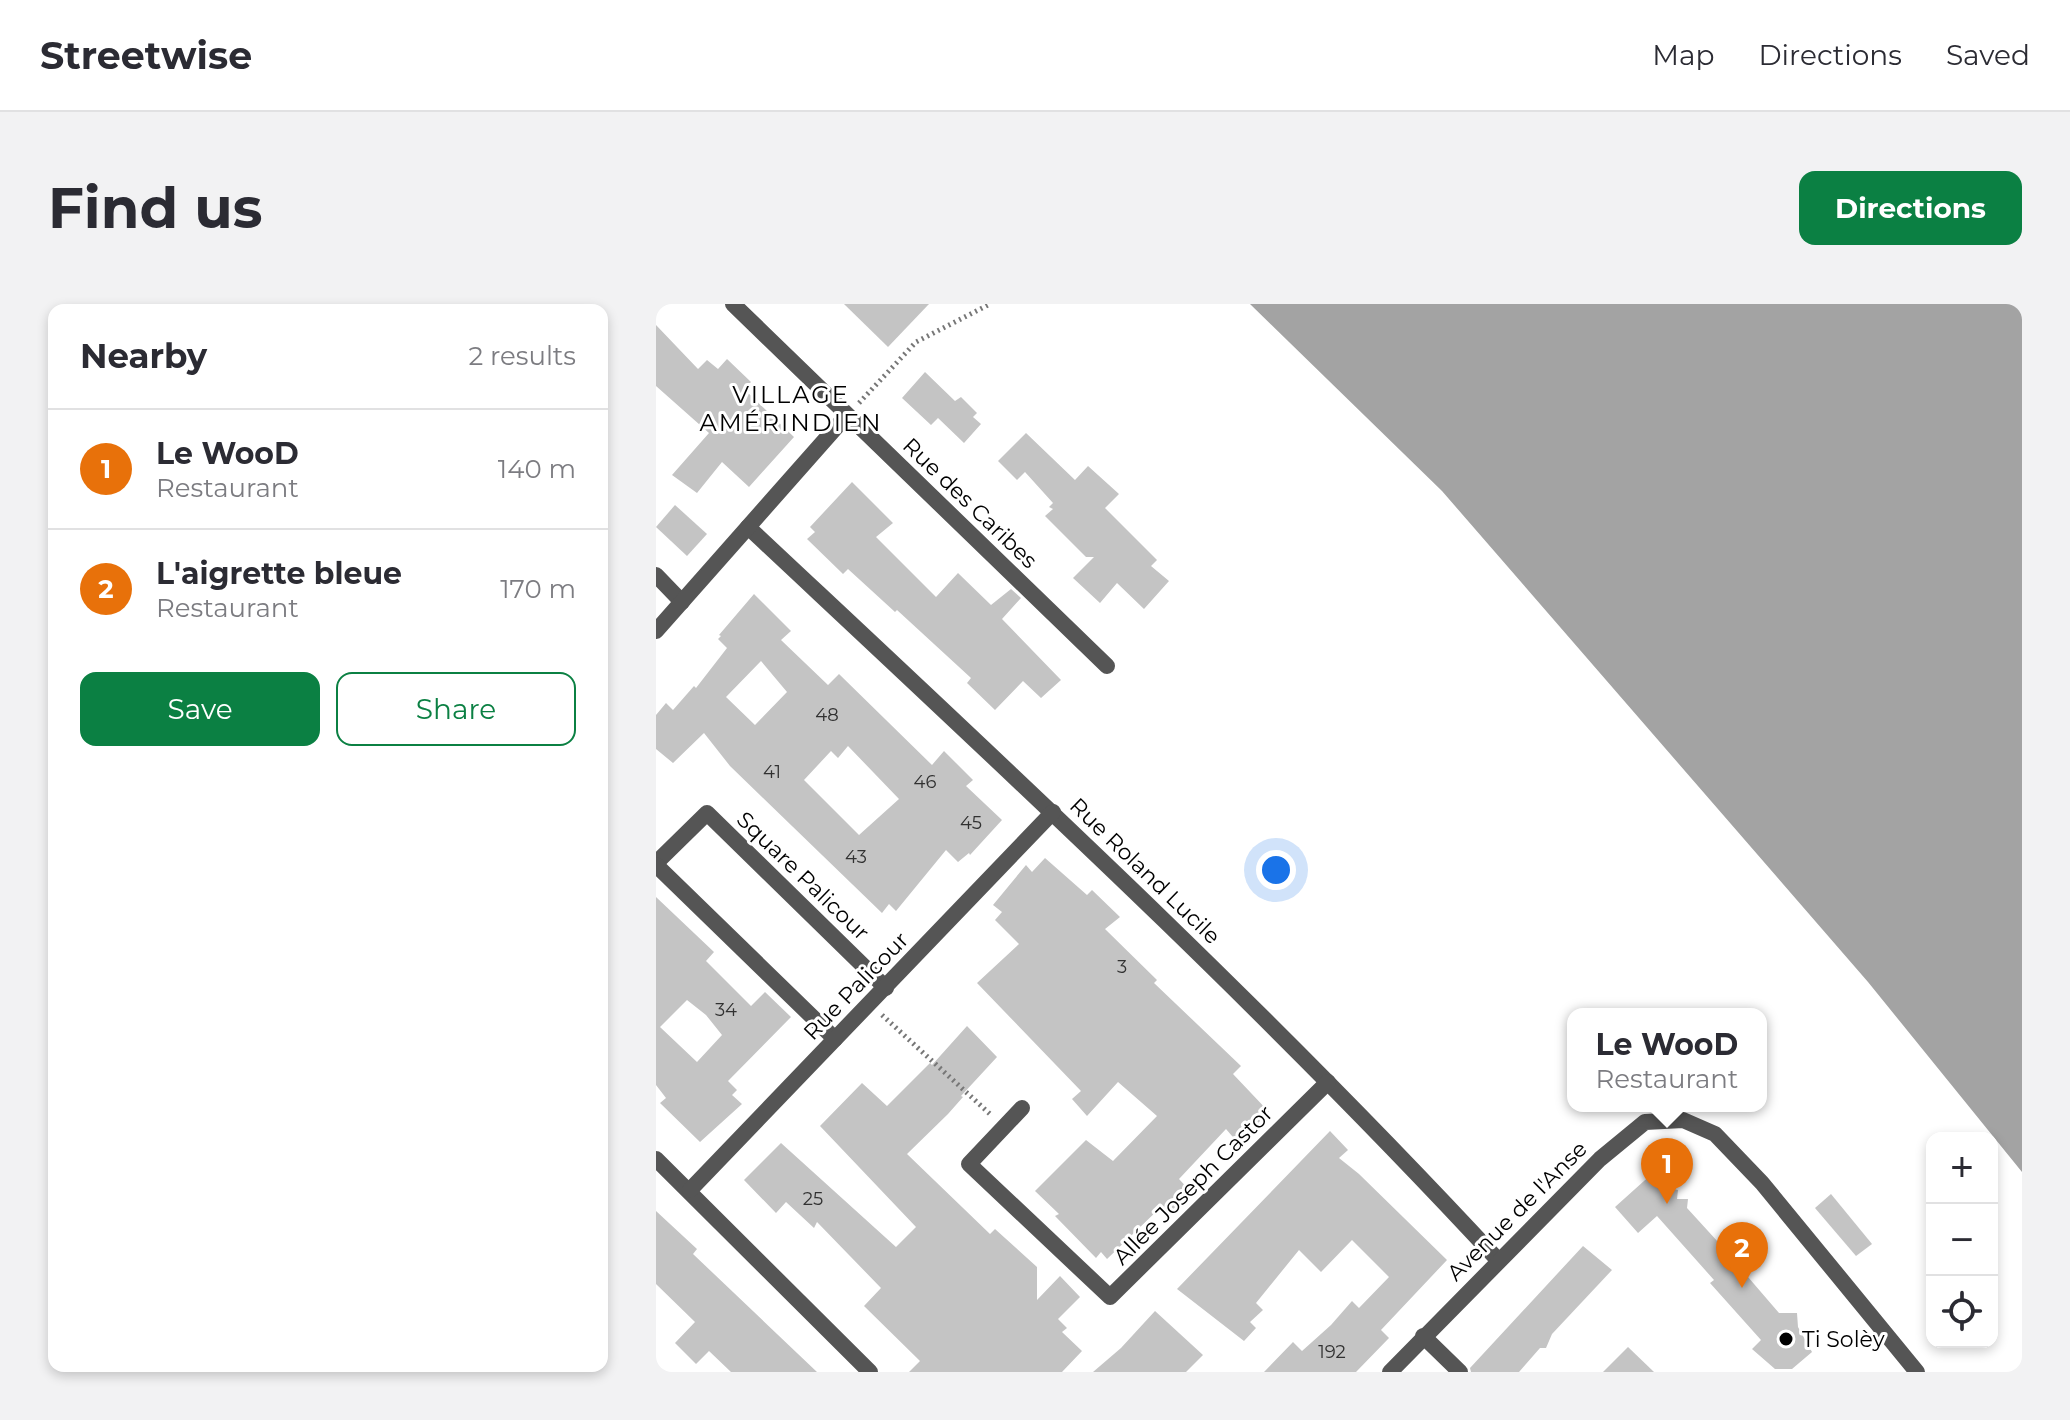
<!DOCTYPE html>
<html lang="en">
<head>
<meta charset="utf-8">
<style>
  body { margin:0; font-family:Montserrat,sans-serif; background:#f2f2f3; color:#2b2b33 }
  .controls { position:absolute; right:24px; bottom:24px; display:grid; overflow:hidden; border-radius:16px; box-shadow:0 4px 12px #0003 }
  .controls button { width:72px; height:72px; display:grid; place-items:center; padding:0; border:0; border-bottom:2px solid #e1e1e2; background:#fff; color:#2b2b33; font:40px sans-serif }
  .you { position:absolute; left:620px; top:566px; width:28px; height:28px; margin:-20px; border:6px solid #fff; border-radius:50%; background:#1a73e8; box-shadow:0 0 0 12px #1a73e833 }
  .badge { display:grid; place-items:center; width:52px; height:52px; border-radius:50%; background:#0b8043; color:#fff; font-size:26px; font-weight:700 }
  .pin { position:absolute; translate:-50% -66px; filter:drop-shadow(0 2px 4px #0008) }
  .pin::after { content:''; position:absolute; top:42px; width:28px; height:24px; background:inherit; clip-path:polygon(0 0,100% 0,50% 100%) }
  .popup { position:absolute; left:911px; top:704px; width:200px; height:104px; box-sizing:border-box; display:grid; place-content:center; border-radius:16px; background:#fff; filter:drop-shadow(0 2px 6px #0005); font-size:26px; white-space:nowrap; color:#7c7c81 }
  .popup b { font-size:30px; color:#2b2b33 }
  .popup::after { content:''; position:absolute; left:50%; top:100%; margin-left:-16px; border:16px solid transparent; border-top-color:#fff }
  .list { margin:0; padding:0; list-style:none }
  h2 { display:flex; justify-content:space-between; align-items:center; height:104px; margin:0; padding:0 32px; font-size:34px }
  h2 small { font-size:26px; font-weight:400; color:#7c7c81 }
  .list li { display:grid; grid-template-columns:52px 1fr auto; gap:24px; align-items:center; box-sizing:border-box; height:120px; padding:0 32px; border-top:2px solid #e1e1e2 }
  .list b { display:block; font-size:30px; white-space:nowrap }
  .list p { margin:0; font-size:26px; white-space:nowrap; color:#7c7c81 }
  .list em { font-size:26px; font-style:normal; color:#7c7c81 }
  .actions { display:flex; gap:16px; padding:24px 32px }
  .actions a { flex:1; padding:18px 0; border:2px solid #0b8043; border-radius:16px; text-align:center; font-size:28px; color:#0b8043 }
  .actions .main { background:#0b8043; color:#fff }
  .icon { flex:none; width:44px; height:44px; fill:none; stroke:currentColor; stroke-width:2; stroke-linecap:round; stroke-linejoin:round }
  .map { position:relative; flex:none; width:1366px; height:1068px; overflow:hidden; border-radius:16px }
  header { display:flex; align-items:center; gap:48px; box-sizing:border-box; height:112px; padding:0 40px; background:#fff; border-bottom:2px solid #e1e1e2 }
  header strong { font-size:38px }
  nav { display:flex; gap:44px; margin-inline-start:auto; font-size:28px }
  .intro { display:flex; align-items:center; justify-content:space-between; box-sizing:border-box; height:192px; padding:0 48px }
  h1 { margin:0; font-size:56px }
  .button { padding:20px 36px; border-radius:16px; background:#0b8043; color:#fff; font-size:28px; font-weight:700 }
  main { display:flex; gap:48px; padding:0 48px }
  aside { flex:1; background:#fff; border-radius:16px; box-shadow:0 4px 12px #0003 }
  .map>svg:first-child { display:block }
  .water { fill:#a3a3a3 }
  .building { fill:#c4c4c4; fill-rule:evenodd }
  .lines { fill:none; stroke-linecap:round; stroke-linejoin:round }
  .path { stroke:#777; stroke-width:5; stroke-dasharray:2 4; stroke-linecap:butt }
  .street { stroke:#555; stroke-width:16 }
  .poi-dot { fill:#000; stroke:#fff; stroke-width:3 }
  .labels { text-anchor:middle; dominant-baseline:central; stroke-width:6; stroke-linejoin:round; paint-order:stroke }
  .number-label { font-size:18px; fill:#313131 }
  .street-label { font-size:22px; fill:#000; stroke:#fff }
  .poi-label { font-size:22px; fill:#000; stroke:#fff; text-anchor:start }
  .neighbourhood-label { font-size:24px; letter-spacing:2px; fill:#000; stroke:#fff }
</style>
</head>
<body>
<header>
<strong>Streetwise</strong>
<nav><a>Map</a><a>Directions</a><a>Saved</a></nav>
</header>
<div class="intro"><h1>Find us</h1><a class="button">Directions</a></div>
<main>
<aside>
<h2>Nearby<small>2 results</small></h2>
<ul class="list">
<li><span class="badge" style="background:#e8710a">1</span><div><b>Le WooD</b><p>Restaurant</p></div><em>140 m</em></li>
<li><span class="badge" style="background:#e8710a">2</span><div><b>L'aigrette bleue</b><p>Restaurant</p></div><em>170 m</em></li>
</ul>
<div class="actions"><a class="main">Save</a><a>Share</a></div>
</aside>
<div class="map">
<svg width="1366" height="1068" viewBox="0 0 1366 1068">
  <rect width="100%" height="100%" fill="#fff"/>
  <polygon class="water" points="594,0 1366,0 1366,868 1212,678 786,187"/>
  <g class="building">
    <polygon points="188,0 273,0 232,43"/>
    <polygon points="0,21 42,65 51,56 62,65 71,55 95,78 88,85 138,133 93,183 66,158 41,189 16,171 53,129 0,82"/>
    <polygon points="269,68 299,97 305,93 321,109 317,113 325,120 308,139 282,114 275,121 246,94"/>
    <polygon points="370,129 419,176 432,162 463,190 449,204 501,256 495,262 513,277 488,305 461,279 444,299 417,274 438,253 430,253 389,212 397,205 393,203 397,199 369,168 361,176 342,157"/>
    <polygon points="196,178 237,219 220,233 280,293 302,269 335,301 355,285 365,294 346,315 405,376 385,394 367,377 339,406 311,379 315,374 241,306 239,308 192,265 187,270 151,235 159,228 154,223"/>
    <polygon points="19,201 51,230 31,252 0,223"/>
    <path d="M98,290L135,327L125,336L172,381L183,370L276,461L288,447L317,476L310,482L346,516L314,551L313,549L302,558L290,546L240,607L233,600L226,609L74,462L48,429L17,459L0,445V411L10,399L17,406L38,382L40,384L71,344L62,335L65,332L63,331ZM105,357L131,388L99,421L70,393ZM192,442L243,495L203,531L148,476L175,447L182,454Z"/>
    <polygon points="389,554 431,591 436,586 464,613 449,625 501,676 498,679 585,762 577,770 613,808 582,839 570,825 523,875 536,889 514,910 506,902 451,955 445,948 440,954 399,912 403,910 379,887 430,836 457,857 501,812 462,778 431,812 416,795 425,787 321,679 363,640 339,616 346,608 337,601 370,561 376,568"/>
    <path d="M0,593L58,648L50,657L95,702L109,688L135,713L72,777L81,786L76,791L86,800L44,838L4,799L10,794L0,781ZM31,696L50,711L66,731L41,758L4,723Z"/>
    <polygon points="311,722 341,753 305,792 307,793 292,810 251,850 334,930 339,925 381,963 381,996 404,972 424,993 402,1015 411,1024 406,1028 426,1047 406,1068 253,1068 264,1057 208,1002 225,984 161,918 158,924 130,898 120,909 88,876 125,839 240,943 260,923 164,822 206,779 231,802 274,759 276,761"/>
    <polygon points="674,827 692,846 683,854 703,870 791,956 725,1026 733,1034 700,1068 608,1068 637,1038 646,1047 675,1021 696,997 703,1004 733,973 696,936 665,968 643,946 600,999 607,1006 594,1018 600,1024 588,1037 521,985"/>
    <polygon points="998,868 1011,884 1022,886 1021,895 1032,895 1031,904 1073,950 1083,952 1083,962 1092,961 1092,973 1123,1009 1141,1009 1142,1023 1156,1048 1136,1065 1119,1065 1096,1045 1105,1036 1054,979 1058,976 1001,912 982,929 959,903"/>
    <polygon points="1175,890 1216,940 1200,952 1159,904"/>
    <polygon points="0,907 41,945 37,950 161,1068 75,1068 53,1047 40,1060 19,1039 39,1018 0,980"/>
    <polygon points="927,942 956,966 896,1030 890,1044 884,1044 863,1068 815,1068 814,1064"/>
    <polygon points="499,1007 547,1051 530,1068 437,1068 465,1044"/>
    <polygon points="972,1043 998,1068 947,1068"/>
  </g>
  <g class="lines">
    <g class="path">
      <polyline points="203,99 260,38 334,0"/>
      <polyline points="226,711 334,810"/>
    </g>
    <g class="street">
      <polyline points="77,0 451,362"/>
      <path d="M92,223C347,462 604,699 842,956"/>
      <polyline points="0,271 26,298"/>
      <polyline points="0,327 191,111"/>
      <polyline points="0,559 51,509 230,684"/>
      <polyline points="0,561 179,735"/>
      <polyline points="366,804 313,860 454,993 672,778"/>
      <polyline points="0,855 214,1068"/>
      <polyline points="34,886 397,508"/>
      <polyline points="767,1032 804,1068"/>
      <polyline points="734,1068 944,855 989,818 1027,816 1059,830 1106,879 1261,1068"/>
    </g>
  </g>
  <circle class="poi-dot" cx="1130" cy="1035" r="8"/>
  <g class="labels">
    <g class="number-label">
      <text x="171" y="411">48</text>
      <text x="116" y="468">41</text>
      <text x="269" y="478">46</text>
      <text x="315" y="519">45</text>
      <text x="200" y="553">43</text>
      <text x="466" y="663">3</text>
      <text x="70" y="706">34</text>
      <text x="157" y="895">25</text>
      <text x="676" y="1048">192</text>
    </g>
    <g class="street-label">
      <text transform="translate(314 199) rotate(44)">Rue des Caribes</text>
      <text transform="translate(489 567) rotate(44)">Rue Roland Lucile</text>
      <text transform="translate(147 572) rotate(44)">Square Palicour</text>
      <text transform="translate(200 682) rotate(-46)">Rue Palicour</text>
      <text transform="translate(537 881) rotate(-45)">Allée Joseph Castor</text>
      <text transform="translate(861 907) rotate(-45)">Avenue de l'Anse</text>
    </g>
    <g class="poi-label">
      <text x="1146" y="1035">Ti Solèy</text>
    </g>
    <g class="neighbourhood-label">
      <text x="135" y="90">VILLAGE<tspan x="135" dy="28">AMÉRINDIEN</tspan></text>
    </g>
  </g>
</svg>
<div class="controls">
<button>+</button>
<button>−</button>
<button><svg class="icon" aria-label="locate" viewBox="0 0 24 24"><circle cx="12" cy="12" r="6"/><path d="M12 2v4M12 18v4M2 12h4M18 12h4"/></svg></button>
</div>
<div class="you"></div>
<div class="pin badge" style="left:1011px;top:900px;background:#e8710a">1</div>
<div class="popup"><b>Le WooD</b>Restaurant</div>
<div class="pin badge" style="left:1086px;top:984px;background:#e8710a">2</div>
</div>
</main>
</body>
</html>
